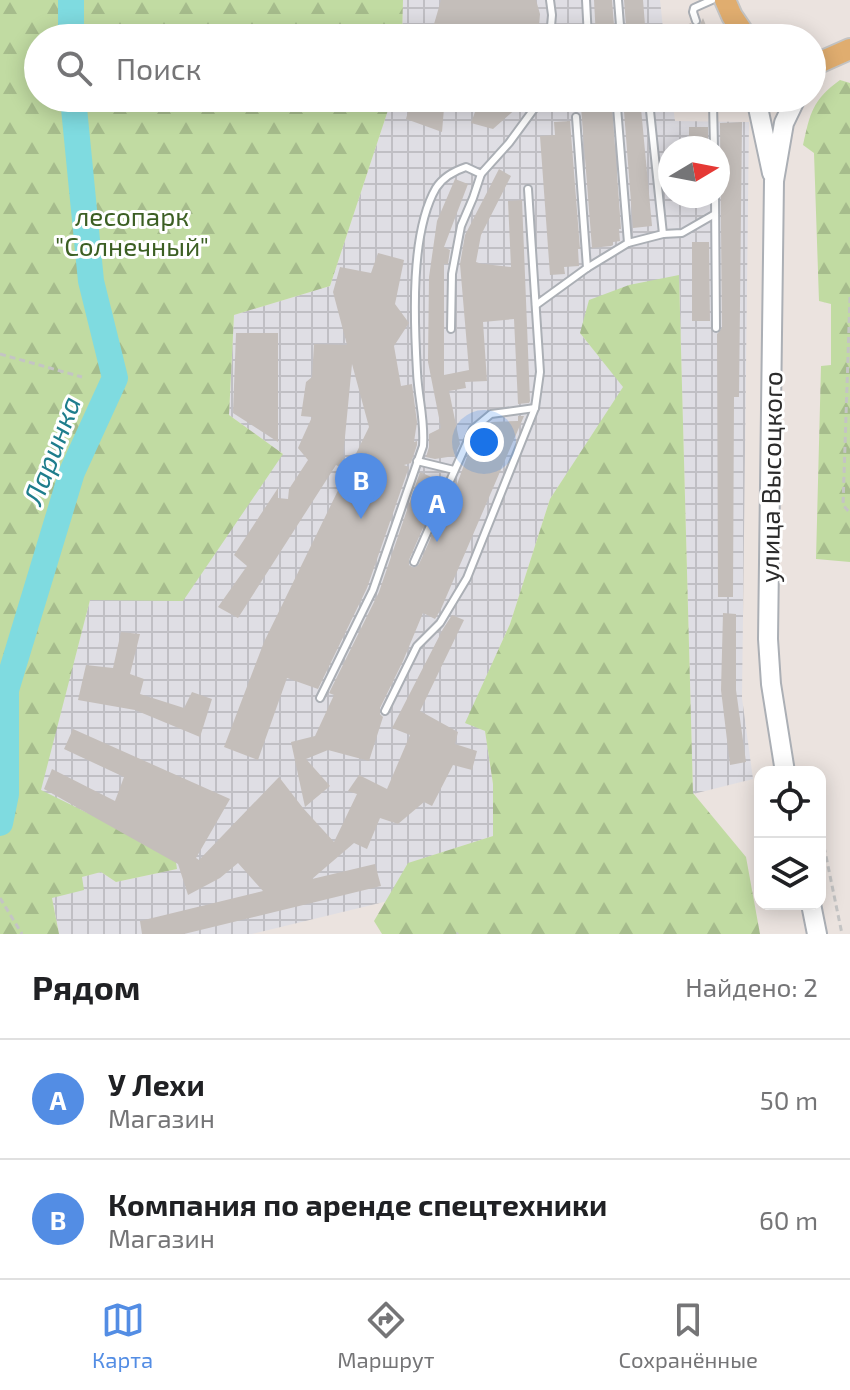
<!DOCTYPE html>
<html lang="ru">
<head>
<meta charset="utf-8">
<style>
  body { margin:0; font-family:"Exo 2",sans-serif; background:#f6f6f6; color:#202124 }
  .controls { position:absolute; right:24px; bottom:24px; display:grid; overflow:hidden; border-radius:16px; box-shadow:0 4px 20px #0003 }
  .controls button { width:72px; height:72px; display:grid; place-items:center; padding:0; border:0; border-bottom:2px solid #e0e0e0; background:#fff; color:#202124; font:40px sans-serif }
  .compass { position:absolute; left:658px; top:136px; width:72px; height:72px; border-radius:50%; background:#fff; box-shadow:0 4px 20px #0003; rotate:80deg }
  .you { position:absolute; left:484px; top:442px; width:28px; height:28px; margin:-20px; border:6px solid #fff; border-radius:50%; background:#1a73e8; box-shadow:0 0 0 12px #1a73e833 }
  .badge { display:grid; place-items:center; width:52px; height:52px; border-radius:50%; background:#538de4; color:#fff; font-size:26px; font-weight:700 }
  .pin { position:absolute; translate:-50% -66px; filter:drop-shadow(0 2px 4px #0008) }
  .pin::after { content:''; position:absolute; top:42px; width:28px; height:24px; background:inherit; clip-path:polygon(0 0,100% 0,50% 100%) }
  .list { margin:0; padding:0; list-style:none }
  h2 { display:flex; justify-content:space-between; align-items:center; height:104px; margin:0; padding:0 32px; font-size:34px }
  h2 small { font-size:26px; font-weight:400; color:#757577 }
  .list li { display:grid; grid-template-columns:52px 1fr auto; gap:24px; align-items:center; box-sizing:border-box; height:120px; padding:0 32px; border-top:2px solid #e0e0e0 }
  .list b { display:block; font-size:30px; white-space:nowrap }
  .list p { margin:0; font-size:26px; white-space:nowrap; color:#757577 }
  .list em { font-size:26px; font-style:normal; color:#757577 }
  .icon { flex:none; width:44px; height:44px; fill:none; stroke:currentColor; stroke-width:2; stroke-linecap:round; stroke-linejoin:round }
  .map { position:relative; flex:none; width:850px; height:934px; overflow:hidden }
  .search { position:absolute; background:#fff; box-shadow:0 4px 20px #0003; left:24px; right:24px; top:24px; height:88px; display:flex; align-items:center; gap:20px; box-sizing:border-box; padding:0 28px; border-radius:44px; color:#757577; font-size:30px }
  .sheet { height:344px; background:#fff }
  nav { display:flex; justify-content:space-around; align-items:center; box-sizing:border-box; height:112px; border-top:2px solid #e0e0e0; background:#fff; font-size:22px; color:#757577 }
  nav a { display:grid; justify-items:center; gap:4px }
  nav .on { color:#538de4 }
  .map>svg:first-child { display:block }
  .industrial { fill:url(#industrial-grid); fill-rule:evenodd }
  .forest { fill:url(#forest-firs) }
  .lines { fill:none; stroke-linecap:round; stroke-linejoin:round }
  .river { stroke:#7fdbe0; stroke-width:26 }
  .building { fill:#c4beba }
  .lane-casing { stroke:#abafb5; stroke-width:10 }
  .secondary-casing { stroke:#abafb5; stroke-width:22 }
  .primary-casing { stroke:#c4c4c4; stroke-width:24 }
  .path { stroke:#c4c4c4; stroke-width:3; stroke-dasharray:6 4; stroke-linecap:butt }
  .lane { stroke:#fff; stroke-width:6 }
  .secondary { stroke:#fff; stroke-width:18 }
  .primary { stroke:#e0ad6f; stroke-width:20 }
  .labels { text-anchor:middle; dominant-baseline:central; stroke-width:6; stroke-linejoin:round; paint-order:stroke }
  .park-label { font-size:26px; fill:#3c5f23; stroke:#fff }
  .street-label { font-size:26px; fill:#2b2b2b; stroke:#fff }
  .water-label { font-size:28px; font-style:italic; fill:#1e7d8c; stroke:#fff }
</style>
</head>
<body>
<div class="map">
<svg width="850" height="934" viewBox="0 0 850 934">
  <defs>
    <pattern id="industrial-grid" width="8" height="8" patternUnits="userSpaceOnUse" patternTransform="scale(2)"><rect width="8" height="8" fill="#dfdee4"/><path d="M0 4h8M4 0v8" fill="none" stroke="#c0bfc4"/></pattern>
    <pattern id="forest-firs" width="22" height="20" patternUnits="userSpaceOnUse" patternTransform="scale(2)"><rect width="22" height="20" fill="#c1dba2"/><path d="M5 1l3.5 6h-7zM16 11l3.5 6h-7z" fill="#a6bc8c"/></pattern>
  </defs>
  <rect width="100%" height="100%" fill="#ebe3df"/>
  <g class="industrial">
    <polygon points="403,0 660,0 664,38 402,38"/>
    <path d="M392,98H672L675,121L749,122L742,698L753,779L693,794L679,275L580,333L624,387L550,499L510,624L466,722L485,731L493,784V836L409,863L388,901L252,934H59L52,898L81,877L101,872L116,882L177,869L40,790L90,600L283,454L229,415L234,315L330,286ZM670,148H718V196H670Z"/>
  </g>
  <g class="forest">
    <polygon points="0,0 403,0 402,38 38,38 38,98 392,98 330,286 234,315 229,415 283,454 183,601 90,600 41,790 175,856 177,869 116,882 101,872 82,877 84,890 52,898 59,934 0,934"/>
    <path d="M840,80L850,83V562L816,559L821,366L831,365V304L819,301L814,153L803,145C810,114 812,100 840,80Z"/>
    <polygon points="679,275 693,793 746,857 760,934 382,934 374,921 408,863 493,836 493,784 485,731 465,723 510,624 550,499 623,387 580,333 589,300 629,285"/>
  </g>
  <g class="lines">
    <g class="river">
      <polyline points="71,0 71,38"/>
      <polyline points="0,823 6,794 6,690 72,472 115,378 91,281 73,98"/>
    </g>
  </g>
  <g class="building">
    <polygon points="441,0 536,0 540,14 538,38 430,38"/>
    <polygon points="594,0 612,0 615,38 596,38"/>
    <polygon points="624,0 643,0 646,38 627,38"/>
    <polygon points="703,18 711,38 656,38 691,23 694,27 699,26"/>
    <polygon points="412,98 528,98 493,129 471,123 475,112 444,108 442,132 406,119"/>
    <polygon points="623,98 640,98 652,226 633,228"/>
    <polygon points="612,105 621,229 619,229 620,241 613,242 613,245 611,246 592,248 581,107"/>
    <polygon points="570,121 580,249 578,249 579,266 564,267 565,274 550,275 540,136 555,135 554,122"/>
    <polygon points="742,122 739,397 734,397 733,597 718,597 717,334 722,328 720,127 720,123"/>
    <rect x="689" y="127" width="19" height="21"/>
    <polygon points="499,169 511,176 481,235 476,262 479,263 476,263 511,267 508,201 522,200 530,401 529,403 518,404 514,319 483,322 487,381 465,382 466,388 449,391 460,444 454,456 435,459 426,457 429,447 429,434 441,428 428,362 429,277 437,221 455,179 468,184 444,247 450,250 448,264 444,264 444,375 469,370 460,264 465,235"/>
    <polygon points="692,242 709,242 710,321 692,321"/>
    <polygon points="378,253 404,260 395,304 409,323 394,346 401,386 412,384 417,422 414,442 417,441 417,445 411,463 404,465 409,467 367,588 318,689 287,678 258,760 224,747 264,642 369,427 352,364 342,468 336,465 238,618 218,607 247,566 234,555 278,488 278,498 288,499 289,489 308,460 298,448 312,417 301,416 306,382 312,377 314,344 347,345 333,292 340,267 371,273"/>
    <polygon points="236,333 278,333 278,442 233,413"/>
    <polygon points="518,416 524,416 441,609 435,619 423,613 403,661 380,708 380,714 383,717 369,761 328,750 306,759 330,786 305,807 291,742 315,736 334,695 329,693 379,592 420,472 443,482 409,560 409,565 414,568 419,564 454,487 456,487 468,454 491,422 518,421"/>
    <polygon points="723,613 736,614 736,690 746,762 730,765 721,690"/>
    <polygon points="452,615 464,620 420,711 458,732 455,744 477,751 472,770 453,765 432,806 424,802 398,824 380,818 367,849 354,843 312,879 375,864 381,886 184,934 142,934 140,921 263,891 238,863 220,878 188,895 178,864 44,789 52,769 115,801 124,777 64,749 73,729 230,799 196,858 199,860 279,777 303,808 334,842 357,794 348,791 359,775 387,789 410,735 392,728 443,629"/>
    <polygon points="121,632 140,634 130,674 144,679 140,694 184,708 192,692 212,699 200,737 135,710 78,700 86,665 113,668"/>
  </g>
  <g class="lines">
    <defs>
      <g id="lane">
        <polyline points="550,0 552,15 550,38"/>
        <polyline points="586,0 588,38"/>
        <polyline points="618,0 621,38"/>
        <polyline points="696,21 693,12 694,8 712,0"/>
        <polyline points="649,101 663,234"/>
        <polyline points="617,107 628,243"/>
        <polyline points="576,117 587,268"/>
        <polyline points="714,148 713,103 715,98"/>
        <polyline points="715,196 716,328"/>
        <polyline points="536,305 587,268 628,243 663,234 682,233 715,214"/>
        <polyline points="451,329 452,274 461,226 473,198 481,174 509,143 542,98"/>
        <polyline points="417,461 454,470"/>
        <polyline points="414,562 473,429 491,414 535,408"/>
        <path d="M320,698L373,590L423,446C425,418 418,398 417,372C414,320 410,233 436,188C443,177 454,171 466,167L481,174"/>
        <polyline points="385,711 417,646 440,623 467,578 535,408 540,372 528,189"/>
      </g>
      <g id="secondary">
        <polyline points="756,98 772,173"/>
        <polyline points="785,772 771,684 768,639 774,181 784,123 796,98"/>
        <polyline points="811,904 817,934"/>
      </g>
      <g id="primary">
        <polyline points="725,0 732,16 747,38"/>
        <polyline points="812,63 816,64 850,49"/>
      </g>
    </defs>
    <use href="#lane" class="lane-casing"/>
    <use href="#secondary" class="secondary-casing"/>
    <use href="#primary" class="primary-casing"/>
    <g class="path">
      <polyline points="850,297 843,505 850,513"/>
      <polyline points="0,354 82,377"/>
      <polyline points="820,827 842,934"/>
      <polyline points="0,898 22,934"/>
      <polyline points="457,934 458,933"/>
    </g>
    <use href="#lane" class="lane"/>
    <use href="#secondary" class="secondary"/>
    <use href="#primary" class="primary"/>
  </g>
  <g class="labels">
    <g class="park-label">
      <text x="132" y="215">лесопарк<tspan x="132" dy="30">"Солнечный"</tspan></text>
    </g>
    <g class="street-label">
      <text transform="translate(770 477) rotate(-89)">улица Высоцкого</text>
    </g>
    <g class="water-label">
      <text transform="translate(51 450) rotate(-69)">Ларинка</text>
    </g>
  </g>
</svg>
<div class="controls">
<button><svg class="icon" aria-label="locate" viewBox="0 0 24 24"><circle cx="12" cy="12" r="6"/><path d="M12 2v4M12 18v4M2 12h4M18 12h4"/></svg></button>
<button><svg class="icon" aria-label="layers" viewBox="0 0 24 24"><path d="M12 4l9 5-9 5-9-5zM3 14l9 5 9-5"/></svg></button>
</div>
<svg class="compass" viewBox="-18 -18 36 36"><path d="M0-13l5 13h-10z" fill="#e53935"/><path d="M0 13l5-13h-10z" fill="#757577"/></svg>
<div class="you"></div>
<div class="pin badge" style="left:437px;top:542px">A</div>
<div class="pin badge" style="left:361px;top:519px">B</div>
<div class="search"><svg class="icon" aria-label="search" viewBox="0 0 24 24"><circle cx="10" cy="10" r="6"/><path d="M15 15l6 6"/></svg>Поиск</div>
</div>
<section class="sheet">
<h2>Рядом<small>Найдено: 2</small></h2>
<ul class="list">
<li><span class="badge">A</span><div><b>У Лехи</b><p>Магазин</p></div><em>50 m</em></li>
<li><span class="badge">B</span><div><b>Компания по аренде спецтехники</b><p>Магазин</p></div><em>60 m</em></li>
</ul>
</section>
<nav>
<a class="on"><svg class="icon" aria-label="map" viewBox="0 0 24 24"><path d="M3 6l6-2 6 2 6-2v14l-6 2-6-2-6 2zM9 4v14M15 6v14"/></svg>Карта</a>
<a><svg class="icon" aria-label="directions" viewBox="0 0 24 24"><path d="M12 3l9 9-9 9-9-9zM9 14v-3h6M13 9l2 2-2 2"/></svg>Маршрут</a>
<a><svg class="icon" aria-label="saved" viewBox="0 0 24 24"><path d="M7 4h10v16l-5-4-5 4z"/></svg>Сохранённые</a>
</nav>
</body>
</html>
